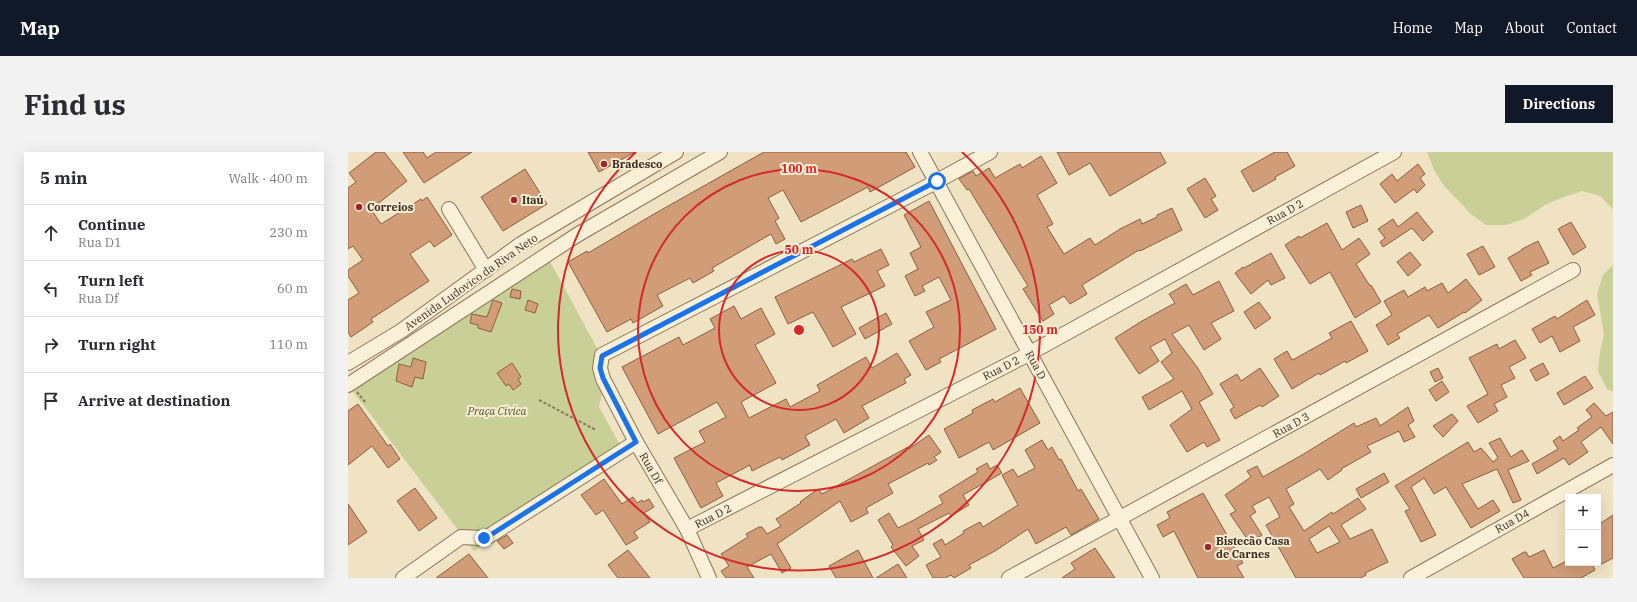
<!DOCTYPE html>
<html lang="en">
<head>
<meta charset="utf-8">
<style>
  body { margin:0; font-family:"IBM Plex Serif",serif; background:#f2f2f3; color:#2b2b33 }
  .controls { position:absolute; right:12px; bottom:12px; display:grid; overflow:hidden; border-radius:0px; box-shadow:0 4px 16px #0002 }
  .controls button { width:36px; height:36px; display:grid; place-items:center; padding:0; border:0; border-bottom:1px solid #e1e1e2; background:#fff; color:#2b2b33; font:20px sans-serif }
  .stop { position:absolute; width:12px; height:12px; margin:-9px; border:3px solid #1a73e8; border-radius:50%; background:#fff }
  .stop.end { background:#1a73e8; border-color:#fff; box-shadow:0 1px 4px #0008 }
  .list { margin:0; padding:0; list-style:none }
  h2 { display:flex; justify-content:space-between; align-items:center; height:52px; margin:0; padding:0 16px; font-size:17px }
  h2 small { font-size:13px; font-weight:400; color:#7c7c81 }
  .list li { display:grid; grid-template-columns:26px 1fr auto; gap:12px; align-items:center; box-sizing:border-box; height:56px; padding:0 16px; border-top:1px solid #e1e1e2 }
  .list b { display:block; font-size:15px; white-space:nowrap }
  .list p { margin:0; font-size:13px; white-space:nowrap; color:#7c7c81 }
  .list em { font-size:13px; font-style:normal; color:#7c7c81 }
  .icon { flex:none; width:22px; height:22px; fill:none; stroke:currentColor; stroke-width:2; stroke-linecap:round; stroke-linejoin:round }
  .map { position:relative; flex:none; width:1265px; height:426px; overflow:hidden; border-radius:0px }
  header { display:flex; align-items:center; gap:24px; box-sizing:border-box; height:56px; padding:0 20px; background:#111827; color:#fff }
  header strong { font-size:19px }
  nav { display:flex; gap:22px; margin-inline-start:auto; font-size:14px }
  .intro { display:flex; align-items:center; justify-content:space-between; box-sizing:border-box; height:96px; padding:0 24px }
  h1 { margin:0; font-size:28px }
  .button { padding:10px 18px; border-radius:0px; background:#111827; color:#fff; font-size:14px; font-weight:700 }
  main { display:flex; gap:24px; padding:0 24px }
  aside { flex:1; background:#fff; border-radius:0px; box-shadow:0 4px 16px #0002 }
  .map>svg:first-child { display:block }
  .green { fill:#c8cf97 }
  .building { fill:#d09d78; stroke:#8c5d3e; fill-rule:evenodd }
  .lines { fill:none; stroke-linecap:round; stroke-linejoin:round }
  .minor-casing { stroke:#8c745a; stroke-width:16 }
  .path { stroke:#8c745a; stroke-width:2; stroke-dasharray:3 2; stroke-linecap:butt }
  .minor { stroke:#faf0d8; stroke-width:14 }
  .route { stroke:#1a73e8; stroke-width:5 }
  .ring { fill:none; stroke:#d62828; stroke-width:2 }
  .poi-dot { fill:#9d2728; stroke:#f7edd4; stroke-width:1.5 }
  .labels { text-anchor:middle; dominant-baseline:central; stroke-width:4; stroke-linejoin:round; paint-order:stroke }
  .poi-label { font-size:11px; font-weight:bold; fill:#3b2c1e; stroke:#f7edd4; text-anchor:start }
  .street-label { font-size:11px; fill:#3b2c1e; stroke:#f7edd4 }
  .park-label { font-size:11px; font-style:italic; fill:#4b5824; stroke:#f7edd4 }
  .centre { fill:#d62828; stroke:#f7edd4; stroke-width:2 }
  .ring-label { font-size:12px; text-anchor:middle; font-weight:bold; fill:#d62828; stroke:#f7edd4; stroke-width:4; stroke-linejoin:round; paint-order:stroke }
</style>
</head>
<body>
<header>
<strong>Map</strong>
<nav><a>Home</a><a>Map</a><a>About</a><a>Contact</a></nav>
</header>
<div class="intro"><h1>Find us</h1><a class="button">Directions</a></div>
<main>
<aside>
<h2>5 min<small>Walk · 400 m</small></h2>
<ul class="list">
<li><svg class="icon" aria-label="ahead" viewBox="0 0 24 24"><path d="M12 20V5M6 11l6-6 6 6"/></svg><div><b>Continue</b><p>Rua D1</p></div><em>230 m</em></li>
<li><svg class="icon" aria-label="left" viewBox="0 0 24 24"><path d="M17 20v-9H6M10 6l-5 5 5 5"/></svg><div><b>Turn left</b><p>Rua Df</p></div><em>60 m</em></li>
<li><svg class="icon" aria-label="right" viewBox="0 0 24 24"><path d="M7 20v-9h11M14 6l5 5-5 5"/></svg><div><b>Turn right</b></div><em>110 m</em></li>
<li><svg class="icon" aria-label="arrive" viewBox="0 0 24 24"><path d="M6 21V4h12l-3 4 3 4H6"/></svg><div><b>Arrive at destination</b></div></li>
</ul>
</aside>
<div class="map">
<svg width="1265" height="426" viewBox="0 0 1265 426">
  <rect width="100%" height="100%" fill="#f0e3c4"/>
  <g class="green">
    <polygon points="1079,0 1265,0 1265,57 1252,44 1234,39 1216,45 1197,53 1176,67 1158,73 1138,73 1123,62 1096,34 1086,18"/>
    <polygon points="198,102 250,198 249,204 244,213 245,219 254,242 251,255 275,298 126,399 0,233"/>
    <polygon points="1265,113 1265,240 1259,237 1250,219 1252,200 1256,182 1249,142 1255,123"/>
  </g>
  <g class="building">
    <polygon points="28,0 36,0 59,29 23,57 33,72 73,47 74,49 79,45 104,83 86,95 82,89 62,102 81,129 23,167 25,170 3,185 0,180 0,148 11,141 0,124 0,118 15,108 5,94 0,97 0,36 8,30 1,21"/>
    <polygon points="55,0 75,0 79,6 88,0 124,0 76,31"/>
    <polygon points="240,0 287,0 251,20"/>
    <polygon points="416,0 558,0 567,15 522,40 520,35 453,70 435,38 420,46 431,66 427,69 437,87 428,92 423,82 364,116 366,119 345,131 342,126 309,143 315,154 285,171 283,167 259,180 220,110 239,99 240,101 306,62"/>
    <polygon points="709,0 812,0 818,11 762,44 742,11 721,23"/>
    <polygon points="927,0 939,0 947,14 927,25 928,27 905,40 893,19"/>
    <polygon points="693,4 709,31 689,43 705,72 699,75 716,102 742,86 747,93 772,77 792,67 794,72 809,65 809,63 824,56 834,78 792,99 791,98 734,133 739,142 722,152 716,144 701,153 706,162 695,169 675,137 680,134 621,37 619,38 611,27 625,19 628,24 641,16 647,26 672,12 674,16"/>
    <polygon points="1070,12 1077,22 1072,26 1077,33 1069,41 1066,37 1047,51 1032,32 1044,22 1049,29"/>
    <polygon points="177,17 199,52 155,79 133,45"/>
    <polygon points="857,26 868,44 863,47 870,58 857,66 839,37"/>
    <polygon points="581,49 648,177 591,207 593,210 578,218 561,189 586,175 578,160 603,148 591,125 574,134 577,139 567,144 557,124 570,117 562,101 573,95 556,63"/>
    <polygon points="1013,53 1020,69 1005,76 998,60"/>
    <polygon points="1069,60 1085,80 1075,89 1064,76 1035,95 1032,90 1037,86 1030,77 1045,67 1050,75"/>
    <polygon points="1223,70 1238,95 1225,103 1210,77"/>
    <polygon points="979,71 994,98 1011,86 1022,102 1008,112 1022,134 1023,133 1033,150 1007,166 982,120 962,132 937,93 951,84 952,86"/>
    <polygon points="1190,89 1201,111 1182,120 1184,123 1173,129 1160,106 1174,98 1174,97"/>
    <polygon points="1135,94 1147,115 1131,123 1119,102"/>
    <polygon points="533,97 541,113 529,119 537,134 493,155 508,182 485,195 465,160 440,172 427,145 504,107 506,110"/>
    <polygon points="1062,100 1073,113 1060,124 1049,110"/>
    <polygon points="923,101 937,126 923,133 920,128 903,142 887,121 895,115 896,116"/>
    <polygon points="1118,127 1134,148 1117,161 1116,160 1090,176 1081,163 1049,182 1052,186 1040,193 1028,173 1044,163 1036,149 1056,138 1060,145 1077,135 1079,139 1094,131 1100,141"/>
    <polygon points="871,129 886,159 863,171 873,187 856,198 841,173 824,182 849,215 865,242 851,250 872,288 859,295 856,290 839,300 822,273 844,257 834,239 801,258 794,245 826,227 813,210 824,201 817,187 802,195 811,209 791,222 767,186 794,169 827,151 821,142 838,132 845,143"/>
    <polygon points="164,137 173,139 172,147 162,145"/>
    <polygon points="145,148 154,151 143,180 130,176 130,173 122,171 124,162 139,165"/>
    <polygon points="180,148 190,152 187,161 177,158"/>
    <polygon points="1239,148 1247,163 1225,175 1232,189 1212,200 1204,184 1192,191 1184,177 1207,164 1209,167"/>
    <polygon points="911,150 923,166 907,177 896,160"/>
    <polygon points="386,154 393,167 413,156 427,182 407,193 428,231 393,250 401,266 438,247 442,255 472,239 469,233 518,205 524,216 549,201 563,223 556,227 558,231 514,254 521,266 496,281 488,267 457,284 462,293 434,308 432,305 404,319 402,313 368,331 375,344 353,356 326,306 357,290 351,279 378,265 369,250 310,282 274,215 331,185 335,193 367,176 362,167"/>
    <polygon points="538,161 544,172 517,187 511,176"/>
    <polygon points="1003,169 1020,199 998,211 997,209 972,223 971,221 944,237 926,207 939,199 944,208 950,205 984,186 981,181"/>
    <polygon points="1167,188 1178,206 1161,215 1167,226 1153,233 1159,245 1146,252 1150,259 1130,271 1119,254 1140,242 1121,206 1149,192 1151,197"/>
    <polygon points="65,206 78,210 75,227 67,225 64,235 48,229 51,212 63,215"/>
    <polygon points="164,211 173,225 170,227 173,232 165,238 161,232 158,234 149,221"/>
    <polygon points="1195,211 1201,222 1188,229 1182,218"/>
    <polygon points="912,216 931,244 914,255 912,253 887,267 882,258 886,255 872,232 889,222 893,229"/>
    <polygon points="1090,216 1095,226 1087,230 1082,220"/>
    <polygon points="1237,224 1245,236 1216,253 1209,241"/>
    <polygon points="1094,229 1101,240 1088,249 1081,238"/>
    <polygon points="672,236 692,271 645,298 641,290 611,306 596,277 625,261 624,258 645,247 647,250"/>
    <polygon points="1246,251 1258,264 1265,260 1265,292 1253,275 1233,290 1240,300 1221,313 1216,306 1189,322 1184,312 1210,297 1205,289 1212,284 1215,289 1231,278 1229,276 1244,265 1238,258"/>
    <polygon points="10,252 40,294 42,292 52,307 40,316 24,294 0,313 0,259"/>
    <path d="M1060,255L1066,269L1060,273L1067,285L1056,290L1051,279L1019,294L1023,300L993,317L994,318L980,328L972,317L938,337L946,352L941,355L956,379L984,360L985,362L1010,346L1018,357L993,373L1002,387L1024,377L1040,410L1017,421L1018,423L1013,426H948L918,373L932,365L921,345L904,354L908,360L902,364L914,383L902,391L882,362L888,359L877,343L903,325L899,319L909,314L915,325L954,303L1006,271L1008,275L1028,266L1032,274ZM981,374L992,390L969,401L961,387Z"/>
    <polygon points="1104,262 1110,269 1095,285 1085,274"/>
    <polygon points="581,283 593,300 586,305 589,308 581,313 580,311 540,332 545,341 518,356 520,361 503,370 492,349 429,392 443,416 434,421 423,402 399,415 406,426 378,426 373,419 381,414 373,402 400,385 398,382 411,375 414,375 419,382 433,374 428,367 453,351 452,350 470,337 474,342 560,295 561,297"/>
    <polygon points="1152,286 1163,305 1174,298 1181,309 1160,318 1173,348 1165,351 1149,317 1114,332 1130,357 1145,348 1152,359 1123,376 1098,335 1086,342 1076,326 1063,335 1088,383 1073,390 1057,359 1062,357 1047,334 1120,290 1126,300 1133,296 1145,310 1150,306 1141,291"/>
    <polygon points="694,288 700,298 704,295 711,308 713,307 730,339 733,337 751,367 723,383 718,375 688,392 680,377 647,399 621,413 623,416 606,426 603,423 597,426 585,426 578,413 593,405 585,392 594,387 597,393 616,381 615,379 632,370 635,375 670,353 654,323 665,317 670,325 687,316 677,298"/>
    <polygon points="639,311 642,317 649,313 654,321 615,343 621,353 603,364 601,361 570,377 576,388 564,394 571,404 558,414 543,395 545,393 530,368 541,361 550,376 566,368 595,351 591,344 630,320 628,317"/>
    <polygon points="1036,321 1041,330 1013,346 1008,337"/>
    <polygon points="256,327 274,352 285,345 289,351 294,348 295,350 301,347 306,355 296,361 302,370 286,380 290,386 278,393 255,358 248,363 233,343"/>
    <polygon points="67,336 89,366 71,379 49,349"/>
    <polygon points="855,341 895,411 889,414 896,426 850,426 826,379 815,385 809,373 822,366 819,360"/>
    <polygon points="0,352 19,380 0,393"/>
    <polygon points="1265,363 1265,406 1250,414 1250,373"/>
    <polygon points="159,383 165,391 156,397 149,389"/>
    <polygon points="747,396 767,426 714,426 727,417 723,411"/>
    <polygon points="280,398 302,426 270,426 260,413"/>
    <polygon points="510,398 525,426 488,426 481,414"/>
    <polygon points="1196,398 1205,416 1220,408 1220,411 1244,411 1247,418 1233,426 1176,426 1164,407 1176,400 1178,400 1181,405"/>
    <polygon points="121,402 140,426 88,426"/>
    <polygon points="550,412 559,426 528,426"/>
  </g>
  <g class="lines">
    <defs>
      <g id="minor">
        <polyline points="572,0 804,426"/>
        <polyline points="101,57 138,118"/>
        <polyline points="0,211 53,179 173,92 328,0"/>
        <polyline points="0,233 229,83 372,0"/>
        <polyline points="339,377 673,206 1046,0"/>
        <polyline points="55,426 113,385 134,386 141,384 288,290"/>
        <polyline points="361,426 339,377 288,290 255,227 252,216 254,203 580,34 642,0"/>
        <polyline points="661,426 772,366 1225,118"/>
        <polyline points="1063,426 1265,313"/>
      </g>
    </defs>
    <use href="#minor" class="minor-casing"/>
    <g class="path">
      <polyline points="9,240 18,251"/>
      <polyline points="191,248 248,278"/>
    </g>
    <use href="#minor" class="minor"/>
  </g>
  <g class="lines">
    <polyline class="route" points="136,386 141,384 288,290 255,226 252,216 254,204 589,29"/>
  </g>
  <g class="ring">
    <circle cx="451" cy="178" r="80"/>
    <circle cx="451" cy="178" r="161"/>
    <path d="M614 0A241 241 0 1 1 288 0"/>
  </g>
  <g class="poi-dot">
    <circle cx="256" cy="12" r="4"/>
    <circle cx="166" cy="48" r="4"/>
    <circle cx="11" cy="55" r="4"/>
    <circle cx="860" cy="395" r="4"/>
  </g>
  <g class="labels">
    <g class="poi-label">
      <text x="264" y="12">Bradesco</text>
      <text x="174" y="48">Itaú</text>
      <text x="19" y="55">Correios</text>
      <text x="868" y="389">Bistecão Casa<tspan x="868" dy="13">de Carnes</tspan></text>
    </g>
    <g class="street-label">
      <text transform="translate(937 60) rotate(-29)">Rua D 2</text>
      <text transform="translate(123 130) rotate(-35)">Avenida Ludovico da Riva Neto</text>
      <text transform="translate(688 213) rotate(61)">Rua D</text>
      <text transform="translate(653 216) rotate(-27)">Rua D 2</text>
      <text transform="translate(943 273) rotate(-29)">Rua D 3</text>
      <text transform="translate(303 316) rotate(60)">Rua Df</text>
      <text transform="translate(365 364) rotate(-27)">Rua D 2</text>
      <text transform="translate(1164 369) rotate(-29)">Rua D4</text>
    </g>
    <g class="park-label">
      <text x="149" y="259">Praça Cívica</text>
    </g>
  </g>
  <circle cx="451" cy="178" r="6" class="centre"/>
  <g class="ring-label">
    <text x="451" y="21">100 m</text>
    <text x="451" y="102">50 m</text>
    <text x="692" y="182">150 m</text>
  </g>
</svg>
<div class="controls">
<button>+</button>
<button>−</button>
</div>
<div class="stop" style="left:589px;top:29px"></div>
<div class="stop end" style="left:136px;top:386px"></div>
</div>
</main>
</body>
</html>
